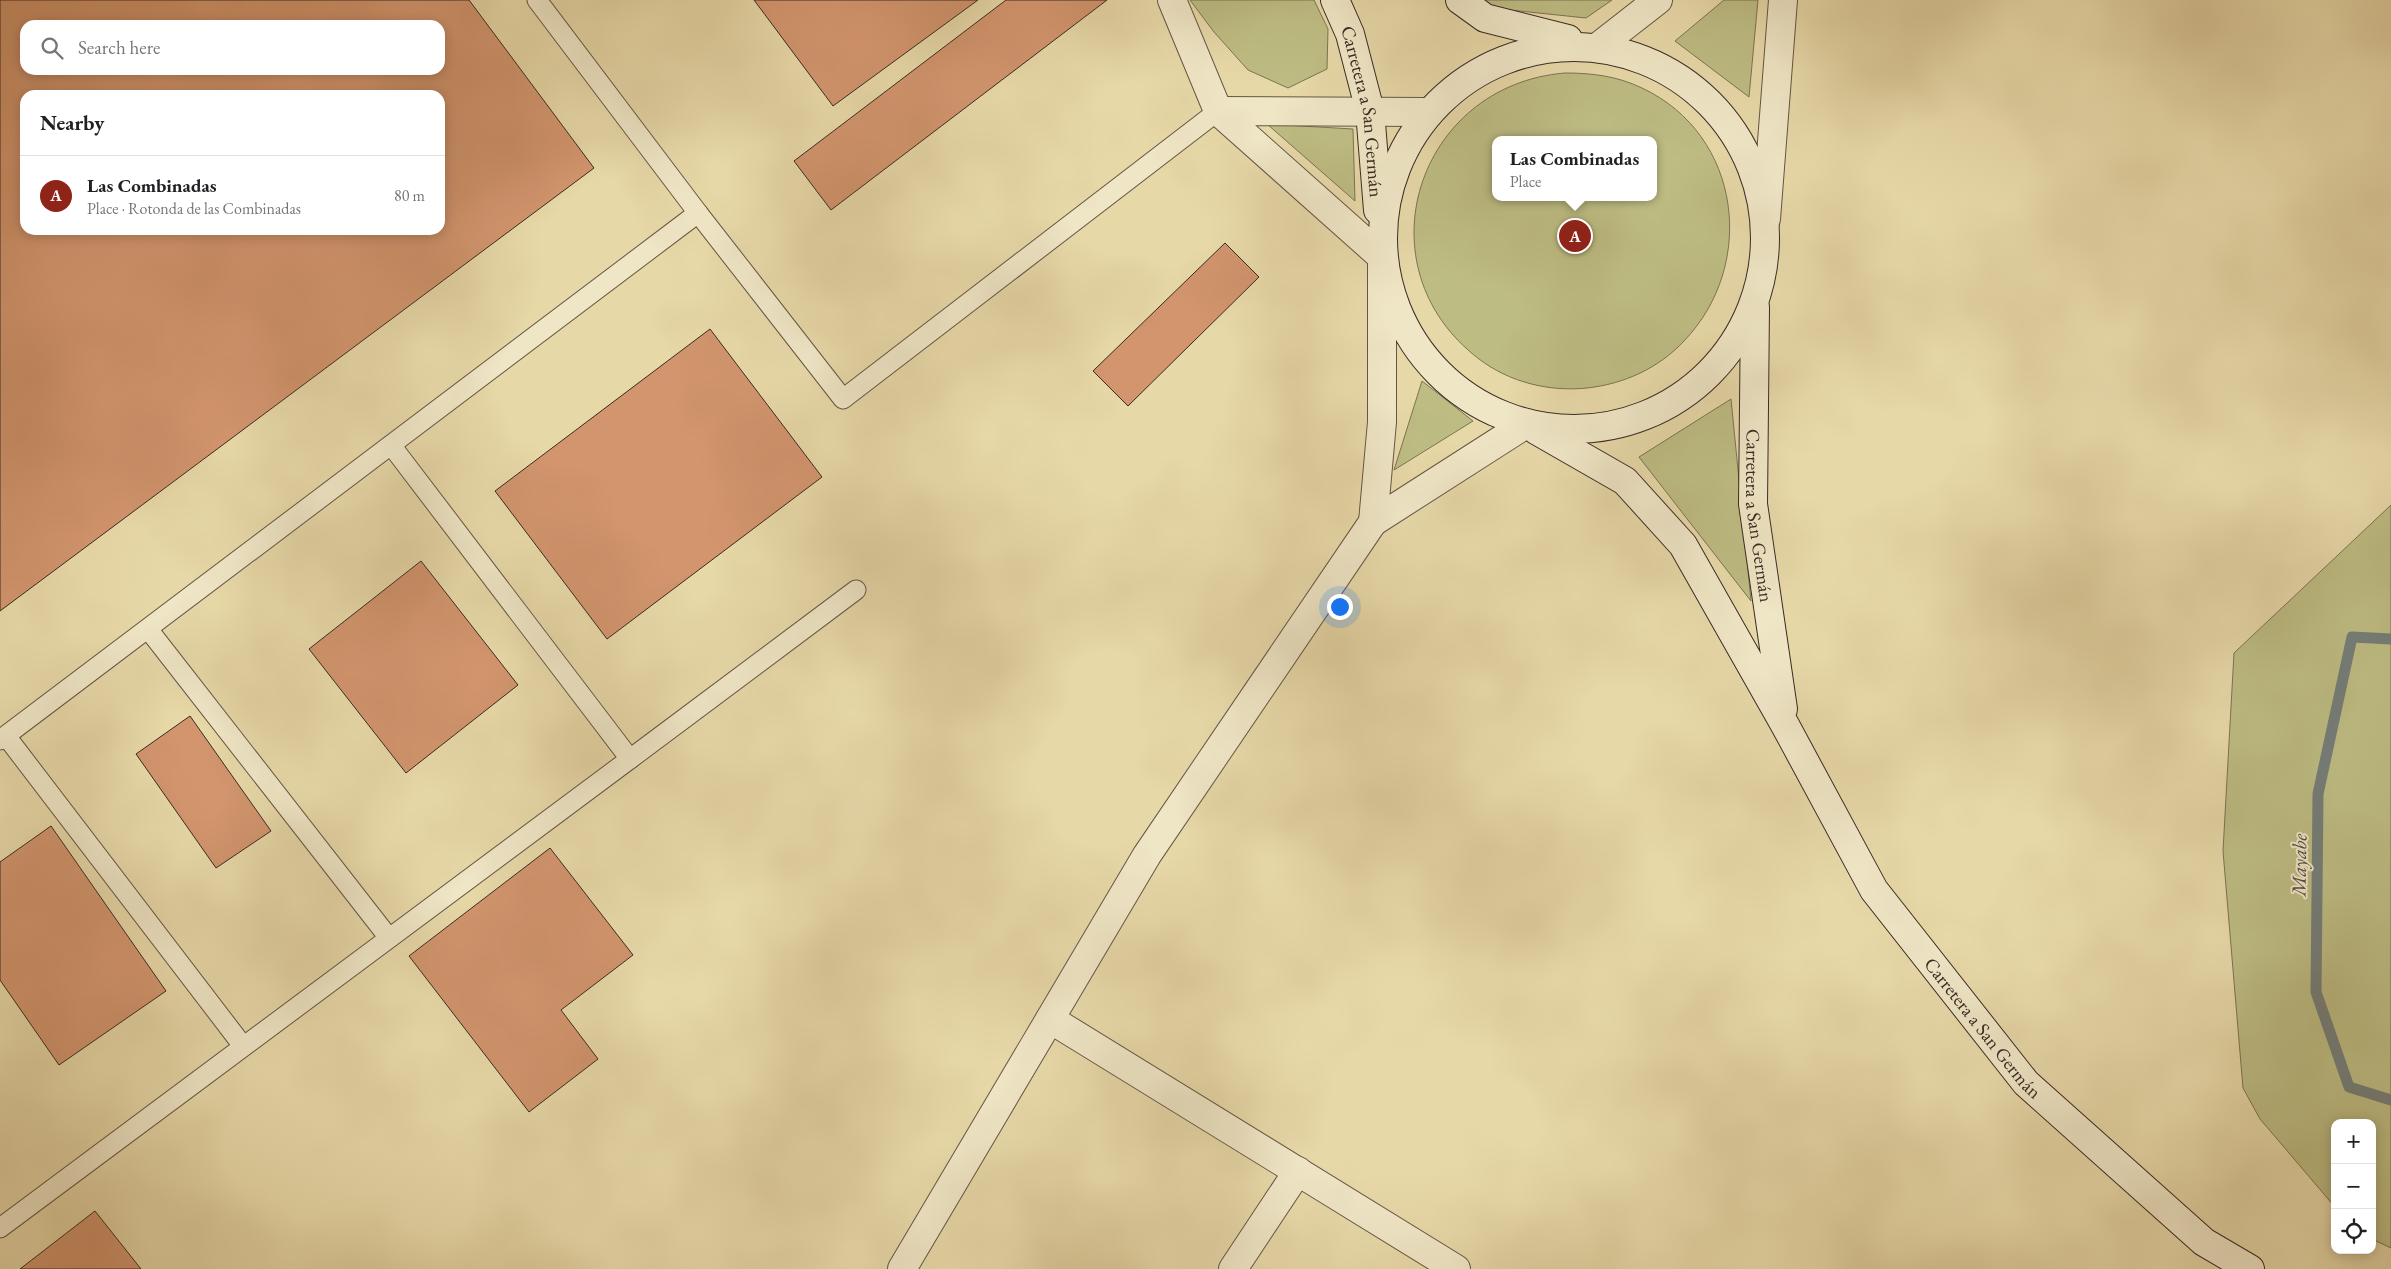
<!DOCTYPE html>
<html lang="en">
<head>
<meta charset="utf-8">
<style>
  body { margin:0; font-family:"EB Garamond",serif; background:#f2f2f2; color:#202124 }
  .controls { position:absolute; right:15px; bottom:15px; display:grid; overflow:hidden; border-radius:10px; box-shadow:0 2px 12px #0003 }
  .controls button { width:45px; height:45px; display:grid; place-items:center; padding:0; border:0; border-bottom:1px solid #e0e0e0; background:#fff; color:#202124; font:25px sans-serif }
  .you { position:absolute; left:1339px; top:606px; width:18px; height:18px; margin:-12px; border:4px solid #fff; border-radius:50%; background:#1a73e8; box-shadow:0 0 0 8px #1a73e833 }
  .badge { display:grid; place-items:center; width:32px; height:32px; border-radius:50%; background:#8f2418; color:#fff; font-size:16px; font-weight:700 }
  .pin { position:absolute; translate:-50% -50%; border:2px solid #fff; box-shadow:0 1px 5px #0006 }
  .popup { position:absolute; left:1492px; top:136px; width:165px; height:65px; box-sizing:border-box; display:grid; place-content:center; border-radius:10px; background:#fff; filter:drop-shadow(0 1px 4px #0005); font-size:16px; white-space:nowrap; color:#757577 }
  .popup b { font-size:19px; color:#202124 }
  .popup::after { content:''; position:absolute; left:50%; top:100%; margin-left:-10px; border:10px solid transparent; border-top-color:#fff }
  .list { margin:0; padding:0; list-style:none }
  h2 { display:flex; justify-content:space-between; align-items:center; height:65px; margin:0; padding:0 20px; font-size:21px }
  h2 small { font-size:16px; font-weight:400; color:#757577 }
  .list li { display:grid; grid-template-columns:32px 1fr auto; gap:15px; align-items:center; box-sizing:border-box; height:80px; padding:0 20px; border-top:1px solid #e0e0e0 }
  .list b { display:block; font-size:19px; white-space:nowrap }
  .list p { margin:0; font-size:16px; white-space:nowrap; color:#757577 }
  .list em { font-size:16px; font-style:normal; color:#757577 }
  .icon { flex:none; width:28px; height:28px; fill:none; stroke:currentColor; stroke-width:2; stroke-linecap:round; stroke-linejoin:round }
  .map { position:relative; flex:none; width:2391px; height:1269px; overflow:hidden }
  .search { position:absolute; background:#fff; box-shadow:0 2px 12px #0003; left:20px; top:20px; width:425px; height:55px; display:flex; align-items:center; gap:12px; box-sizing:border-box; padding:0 18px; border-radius:15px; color:#757577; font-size:19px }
  .panel { position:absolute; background:#fff; box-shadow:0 2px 12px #0003; left:20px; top:90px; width:425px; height:145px; border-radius:15px }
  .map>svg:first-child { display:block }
  .green { fill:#bdbc83; stroke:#7c7354; fill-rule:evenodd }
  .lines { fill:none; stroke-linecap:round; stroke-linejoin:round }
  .stream { stroke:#757f7a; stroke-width:11 }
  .building { fill:#d2956e; stroke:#3a2a24; fill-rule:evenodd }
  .service-casing { stroke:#655645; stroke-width:21 }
  .minor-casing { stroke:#655645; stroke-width:30 }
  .secondary-casing { stroke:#3a2a24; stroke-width:30 }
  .service { stroke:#efe6c6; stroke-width:19 }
  .minor { stroke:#efe6c6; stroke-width:28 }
  .secondary { stroke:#efe6c6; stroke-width:28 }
  .labels { text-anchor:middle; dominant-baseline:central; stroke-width:4; stroke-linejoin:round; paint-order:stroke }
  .street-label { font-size:19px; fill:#3a2a24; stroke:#efe6c6 }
  .water-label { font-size:20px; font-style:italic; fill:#524d48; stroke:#efe6c6 }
</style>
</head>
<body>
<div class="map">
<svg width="2391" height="1269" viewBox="0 0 2391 1269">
  <rect width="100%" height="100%" fill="#e7d8a8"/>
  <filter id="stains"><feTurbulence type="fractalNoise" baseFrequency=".004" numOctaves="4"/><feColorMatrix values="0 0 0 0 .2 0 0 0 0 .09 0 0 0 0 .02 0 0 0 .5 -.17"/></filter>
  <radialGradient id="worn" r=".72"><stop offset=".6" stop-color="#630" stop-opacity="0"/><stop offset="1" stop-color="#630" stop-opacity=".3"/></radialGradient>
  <g class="green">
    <polygon points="1190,0 1314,0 1328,29 1327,69 1288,88 1248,70 1214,32"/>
    <polygon points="1484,0 1612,0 1586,18 1491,8"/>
    <polygon points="1724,0 1758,0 1749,97 1675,41"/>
    <path d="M1565,73C1592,73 1617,76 1642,88C1742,135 1757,265 1684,341C1659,368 1624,384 1587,388C1549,392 1509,382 1479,359C1358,267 1417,85 1565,73ZM1496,140H1654V197H1496Z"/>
    <polygon points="1267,124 1353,129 1355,201"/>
    <polygon points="1422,381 1473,421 1394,470"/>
    <polygon points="1731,399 1751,601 1639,457"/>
    <polygon points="2391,505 2391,1248 2372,1239 2372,1123 2335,1123 2335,1207 2260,1119 2243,1088 2223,851 2234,653"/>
  </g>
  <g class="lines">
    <polyline class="stream" points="2391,639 2352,637 2318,794 2316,992 2349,1087 2391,1100"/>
  </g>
  <g class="building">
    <path d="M0,0H469L594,168L0,611ZM25,25H440V70H25ZM25,95H440V230H25Z"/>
    <polygon points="754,0 978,0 833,106"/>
    <polygon points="1006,0 1107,0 831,210 794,161"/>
    <polygon points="1225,243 1259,277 1128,406 1093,371"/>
    <polygon points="710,329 822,477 607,639 495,491"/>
    <polygon points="421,561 518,685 406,773 309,649"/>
    <polygon points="190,716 271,831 216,868 136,754"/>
    <polygon points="51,826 166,991 59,1065 0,980 0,862"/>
    <polygon points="550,848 633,955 561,1010 598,1059 529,1112 409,956"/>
    <polygon points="95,1211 141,1269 20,1269"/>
  </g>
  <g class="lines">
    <defs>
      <g id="service">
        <polyline points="698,213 843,399 1218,111"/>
        <polyline points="148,629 389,938"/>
        <polyline points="6,736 243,1046"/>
        <polyline points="0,740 698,213 537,0"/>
        <polyline points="630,759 856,590"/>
        <polyline points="0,1228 630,759 391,445"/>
      </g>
      <g id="minor">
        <polyline points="1172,0 1218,111"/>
        <polyline points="1599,46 1658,0"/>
        <polyline points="1428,112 1218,111 1382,257 1382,422 1373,522 1526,424"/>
        <polyline points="1766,219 1783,0"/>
        <polyline points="1050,1019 1456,1269"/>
        <polyline points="902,1269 1147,855 1373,522"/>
        <polyline points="1233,1269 1298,1171"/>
      </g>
      <g id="secondary">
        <path id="s1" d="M1335,0L1350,34L1370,111L1378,210"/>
        <polyline points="1460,0 1485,18 1568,39"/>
        <circle cx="1574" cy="238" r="191"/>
        <path id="s2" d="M1755,307L1753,504L1783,709"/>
        <path id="s3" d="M1536,430L1625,481L1683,545L1785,725L1874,890L2026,1083L2204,1242L2250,1269"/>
      </g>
    </defs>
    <use href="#service" class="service-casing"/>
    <use href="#minor" class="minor-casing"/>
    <use href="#secondary" class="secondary-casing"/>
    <use href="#service" class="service"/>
    <use href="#minor" class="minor"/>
    <use href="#secondary" class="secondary"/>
  </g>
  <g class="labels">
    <g class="street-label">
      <text stroke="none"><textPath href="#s1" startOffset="116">Carretera a San Germán</textPath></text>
      <text stroke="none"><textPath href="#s2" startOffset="209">Carretera a San Germán</textPath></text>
      <text stroke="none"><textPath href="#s3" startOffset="759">Carretera a San Germán</textPath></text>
    </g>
    <g class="water-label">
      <text transform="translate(2299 865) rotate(-89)">Mayabe</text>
    </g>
  </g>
  <rect width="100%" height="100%" filter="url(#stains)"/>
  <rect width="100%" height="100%" fill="url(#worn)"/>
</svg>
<div class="controls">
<button>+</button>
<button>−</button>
<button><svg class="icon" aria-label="locate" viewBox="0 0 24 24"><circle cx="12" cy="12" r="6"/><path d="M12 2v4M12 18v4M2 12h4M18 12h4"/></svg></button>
</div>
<div class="you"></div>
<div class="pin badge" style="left:1575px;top:236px">A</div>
<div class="popup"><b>Las Combinadas</b>Place</div>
<div class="search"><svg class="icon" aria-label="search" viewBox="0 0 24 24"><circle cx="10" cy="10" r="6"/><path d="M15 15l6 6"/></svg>Search here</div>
<section class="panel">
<h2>Nearby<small></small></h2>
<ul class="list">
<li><span class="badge">A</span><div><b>Las Combinadas</b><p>Place · Rotonda de las Combinadas</p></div><em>80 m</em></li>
</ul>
</section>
</div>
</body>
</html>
